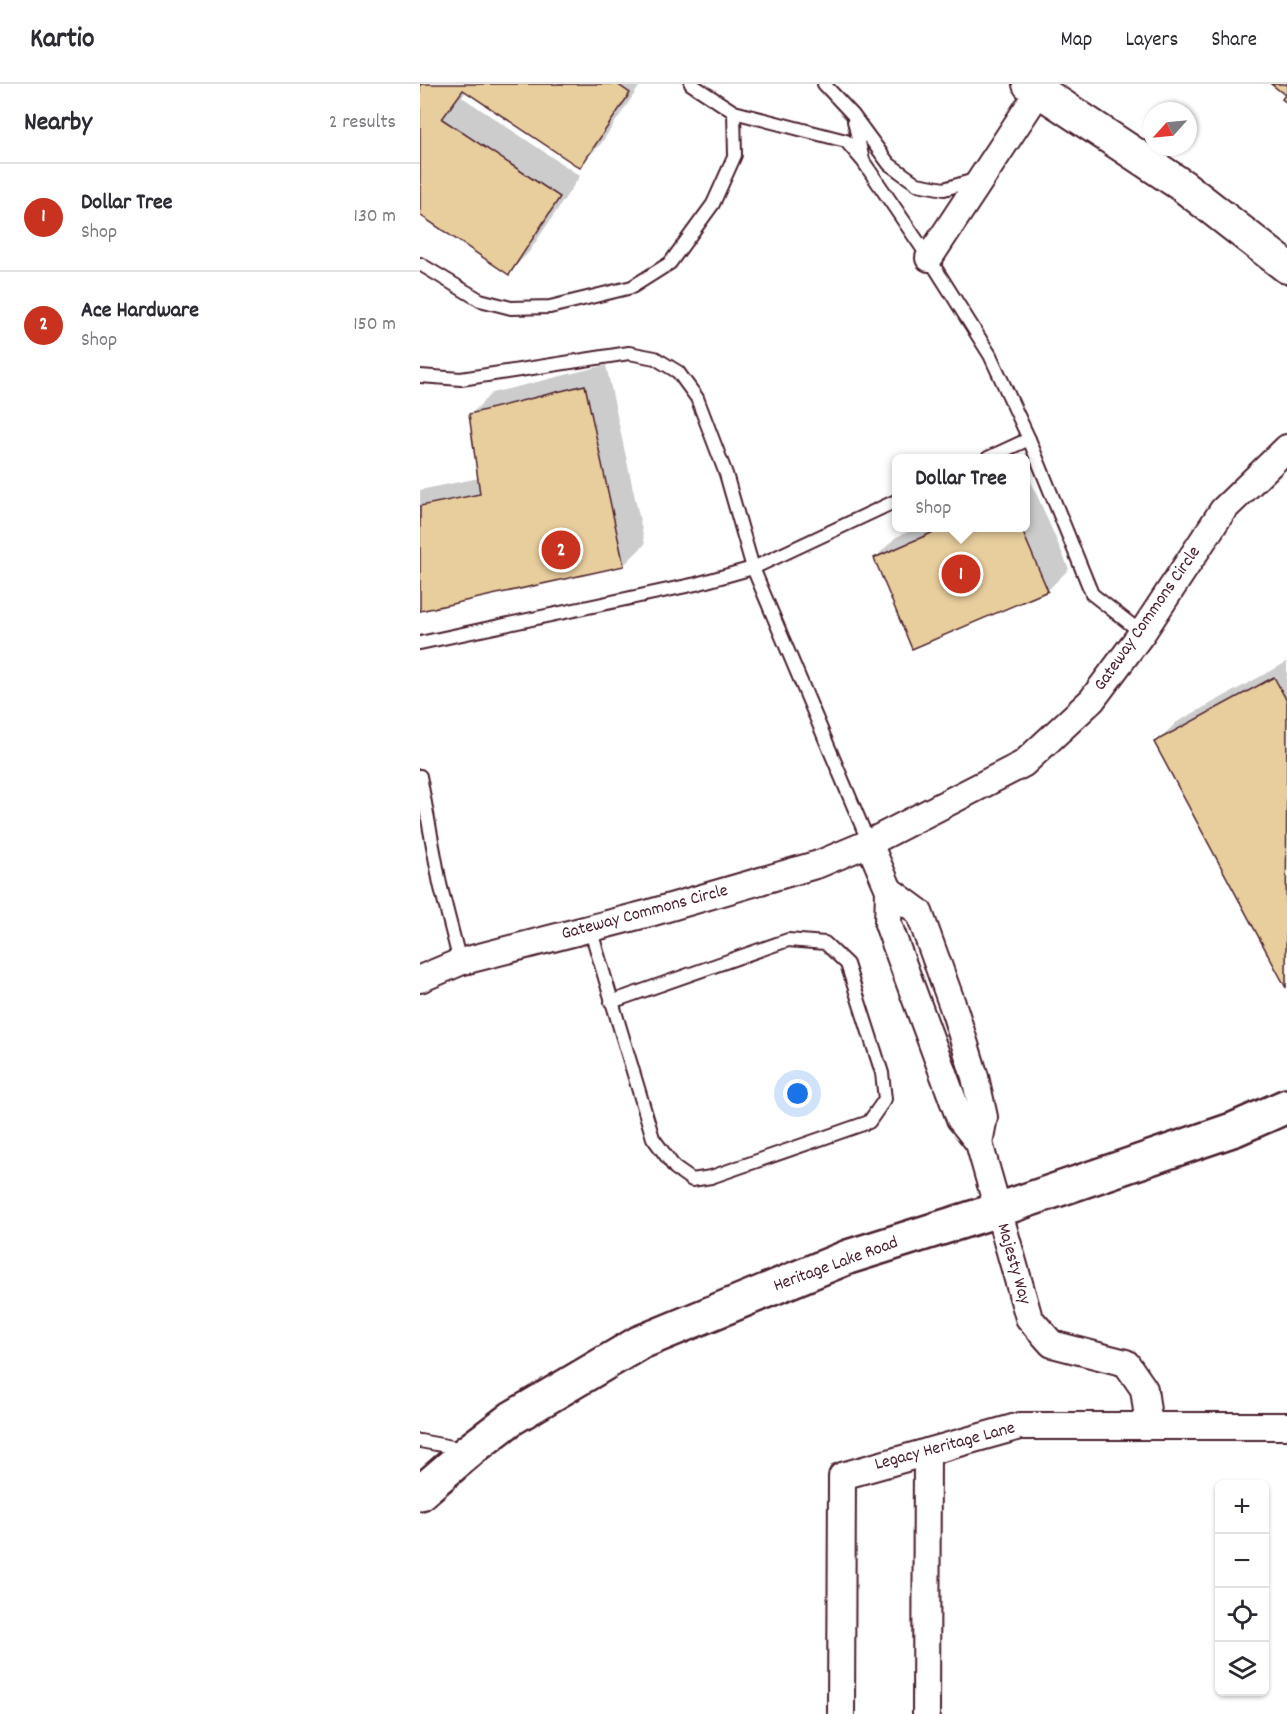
<!DOCTYPE html>
<html lang="en">
<head>
<meta charset="utf-8">
<style>
  body { margin:0; font-family:Dekko,sans-serif; background:#f7f7f7; color:#2b2b33 }
  .controls { position:absolute; right:18px; bottom:18px; display:grid; overflow:hidden; border-radius:9px; box-shadow:0 2px 4px #0004 }
  .controls button { width:54px; height:54px; display:grid; place-items:center; padding:0; border:0; border-bottom:2px solid #e1e1e2; background:#fff; color:#2b2b33; font:30px sans-serif }
  .compass { position:absolute; left:723px; top:18px; width:54px; height:54px; border-radius:50%; background:#fff; box-shadow:0 2px 4px #0004; rotate:243deg }
  .you { position:absolute; left:378px; top:1010px; width:21px; height:21px; margin:-15px; border:4px solid #fff; border-radius:50%; background:#1a73e8; box-shadow:0 0 0 9px #1a73e833 }
  .badge { display:grid; place-items:center; width:39px; height:39px; border-radius:50%; background:#c8321e; color:#fff; font-size:20px; font-weight:700 }
  .pin { position:absolute; translate:-50% -50%; border:3px solid #fff; box-shadow:0 2px 6px #0006 }
  .popup { position:absolute; left:472px; top:370px; width:138px; height:78px; box-sizing:border-box; display:grid; place-content:center; border-radius:9px; background:#fff; filter:drop-shadow(0 2px 4px #0005); font-size:20px; white-space:nowrap; color:#7c7c81 }
  .popup b { font-size:22px; color:#2b2b33 }
  .popup::after { content:''; position:absolute; left:50%; top:100%; margin-left:-12px; border:12px solid transparent; border-top-color:#fff }
  .list { margin:0; padding:0; list-style:none }
  h2 { display:flex; justify-content:space-between; align-items:center; height:78px; margin:0; padding:0 24px; font-size:26px }
  h2 small { font-size:20px; font-weight:400; color:#7c7c81 }
  .list li { display:grid; grid-template-columns:39px 1fr auto; gap:18px; align-items:center; box-sizing:border-box; height:108px; padding:0 24px; border-top:2px solid #e1e1e2 }
  .list b { display:block; font-size:22px; white-space:nowrap }
  .list p { margin:0; font-size:20px; white-space:nowrap; color:#7c7c81 }
  .list em { font-size:20px; font-style:normal; color:#7c7c81 }
  .icon { flex:none; width:33px; height:33px; fill:none; stroke:currentColor; stroke-width:2; stroke-linecap:round; stroke-linejoin:round }
  .map { position:relative; flex:none; width:867px; height:1630px; overflow:hidden }
  header { display:flex; align-items:center; gap:36px; box-sizing:border-box; height:84px; padding:0 30px; background:#fff; border-bottom:2px solid #e1e1e2 }
  header strong { font-size:28px }
  nav { display:flex; gap:33px; margin-inline-start:auto; font-size:21px }
  main { display:flex }
  aside { flex:1; background:#fff }
  .map>svg:first-child { display:block }
  .shadow { fill:#0003 }
  .building { fill:#e8ce9d; stroke:#4a1f2b; stroke-width:1.5 }
  .lines { fill:none; stroke-linecap:round; stroke-linejoin:round }
  .service-casing { stroke:#4a1f2b; stroke-width:16 }
  .minor-casing { stroke:#4a1f2b; stroke-width:30 }
  .tertiary-casing { stroke:#4a1f2b; stroke-width:36 }
  .secondary-casing { stroke:#4a1f2b; stroke-width:38 }
  .service { stroke:#fff; stroke-width:12 }
  .minor { stroke:#fff; stroke-width:26 }
  .tertiary { stroke:#fff; stroke-width:32 }
  .secondary { stroke:#fff; stroke-width:33 }
  .labels { text-anchor:middle; dominant-baseline:central; stroke-width:6; stroke-linejoin:round; paint-order:stroke }
  .street-label { font-size:18px; fill:#4a1f2b; stroke:#fff }
</style>
</head>
<body>
<header>
<strong>Kartio</strong>
<nav><a>Map</a><a>Layers</a><a>Share</a></nav>
</header>
<main>
<aside>
<h2>Nearby<small>2 results</small></h2>
<ul class="list">
<li><span class="badge">1</span><div><b>Dollar Tree</b><p>Shop</p></div><em>130 m</em></li>
<li><span class="badge">2</span><div><b>Ace Hardware</b><p>Shop</p></div><em>150 m</em></li>
</ul>
</aside>
<div class="map">
<svg width="867" height="1630" viewBox="0 0 867 1630">
  <rect width="100%" height="100%" fill="#fff"/>
  <filter id="ink" filterUnits="userSpaceOnUse"><feTurbulence type="fractalNoise" baseFrequency=".0167" numOctaves="2"/><feDisplacementMap in="SourceGraphic" scale="12" xChannelSelector="R" yChannelSelector="G"/><feConvolveMatrix kernelMatrix="1 2 1 2 8 2 1 2 1" color-interpolation-filters="sRGB"/></filter>
  <g filter="url(#ink)">
    <g class="shadow">
      <polygon points="0,0 221,0 180,61 159,82 47,6 42,13 160,92 109,168 89,189 0,129"/>
      <polygon points="186,281 225,460 204,481 0,525 0,406 59,394 51,330 72,309"/>
      <polygon points="610,395 649,485 628,506 492,563 455,474 476,453 498,444 606,444 606,397"/>
      <polygon points="867,578 867,902 736,658 757,638"/>
    </g>
    <g class="building">
      <polygon points="0,0 197,0 210,9 160,84 43,6 22,35 140,113 89,191 0,131"/>
      <polygon points="851,0 867,0 867,19 862,15 865,11"/>
      <polygon points="165,301 204,482 0,527 0,422 60,410 49,330"/>
      <polygon points="523,444 601,444 628,507 492,565 454,474"/>
      <polygon points="854,593 867,617 866,904 734,658"/>
    </g>
    <g class="lines">
      <defs>
        <g id="service">
          <polyline points="271,0 314,28 426,57 443,77 509,174 570,271 609,355 672,510 722,549"/>
          <polyline points="404,0 433,31 469,80 497,100 524,105 558,95"/>
          <polyline points="434,37 443,76"/>
          <polyline points="0,180 60,216 91,224 130,223 212,203 250,179 293,120 315,71 314,28"/>
          <polyline points="0,292 41,295 209,269 235,274 258,288 277,314 306,390 333,484 449,759"/>
          <polyline points="568,374 609,355"/>
          <polyline points="0,559 276,500 333,484 476,417"/>
          <polyline points="0,692 20,800 40,878"/>
          <polyline points="170,844 233,1054 255,1084 272,1096 291,1093 449,1038 465,1015 462,989 427,880 405,859 368,856 191,918"/>
          <polyline points="0,1357 43,1365"/>
        </g>
        <g id="minor">
          <polyline points="509,174 619,7"/>
          <polyline points="449,759 469,806 468,840 540,1035 559,1059 609,1234 632,1260 706,1279 724,1305 729,1341"/>
          <polyline points="469,806 499,828 535,928 555,993 564,1033 559,1059"/>
          <polyline points="0,895 40,878 230,829 399,780 449,759 603,680 672,616 722,549 803,426 867,364"/>
          <polyline points="421,1630 422,1392 600,1342 867,1342"/>
          <polyline points="506,1630 507,1368"/>
        </g>
        <polyline id="tertiary" points="609,0 763,102 867,183"/>
        <polyline id="secondary" points="0,1409 50,1366 92,1334 219,1259 428,1173 578,1126 815,1045 867,1022"/>
      </defs>
      <use href="#service" class="service-casing"/>
      <use href="#minor" class="minor-casing"/>
      <use href="#tertiary" class="tertiary-casing"/>
      <use href="#secondary" class="secondary-casing"/>
      <use href="#service" class="service"/>
      <use href="#minor" class="minor"/>
      <use href="#tertiary" class="tertiary"/>
      <use href="#secondary" class="secondary"/>
    </g>
  </g>
  <g class="labels">
    <g class="street-label">
      <text transform="translate(728 535) rotate(-55)">Gateway Commons Circle</text>
      <text transform="translate(225 829) rotate(-15)">Gateway Commons Circle</text>
      <text transform="translate(593 1180) rotate(74)">Majesty Way</text>
      <text transform="translate(416 1181) rotate(-20)">Heritage Lake Road</text>
      <text transform="translate(525 1363) rotate(-15)">Legacy Heritage Lane</text>
    </g>
  </g>
</svg>
<div class="controls">
<button>+</button>
<button>−</button>
<button><svg class="icon" aria-label="locate" viewBox="0 0 24 24"><circle cx="12" cy="12" r="6"/><path d="M12 2v4M12 18v4M2 12h4M18 12h4"/></svg></button>
<button><svg class="icon" aria-label="layers" viewBox="0 0 24 24"><path d="M12 4l9 5-9 5-9-5zM3 14l9 5 9-5"/></svg></button>
</div>
<svg class="compass" viewBox="-18 -18 36 36"><path d="M0-13l5 13h-10z" fill="#e53935"/><path d="M0 13l5-13h-10z" fill="#7c7c81"/></svg>
<div class="you"></div>
<div class="pin badge" style="left:541px;top:490px">1</div>
<div class="popup"><b>Dollar Tree</b>Shop</div>
<div class="pin badge" style="left:141px;top:466px">2</div>
</div>
</main>
</body>
</html>
